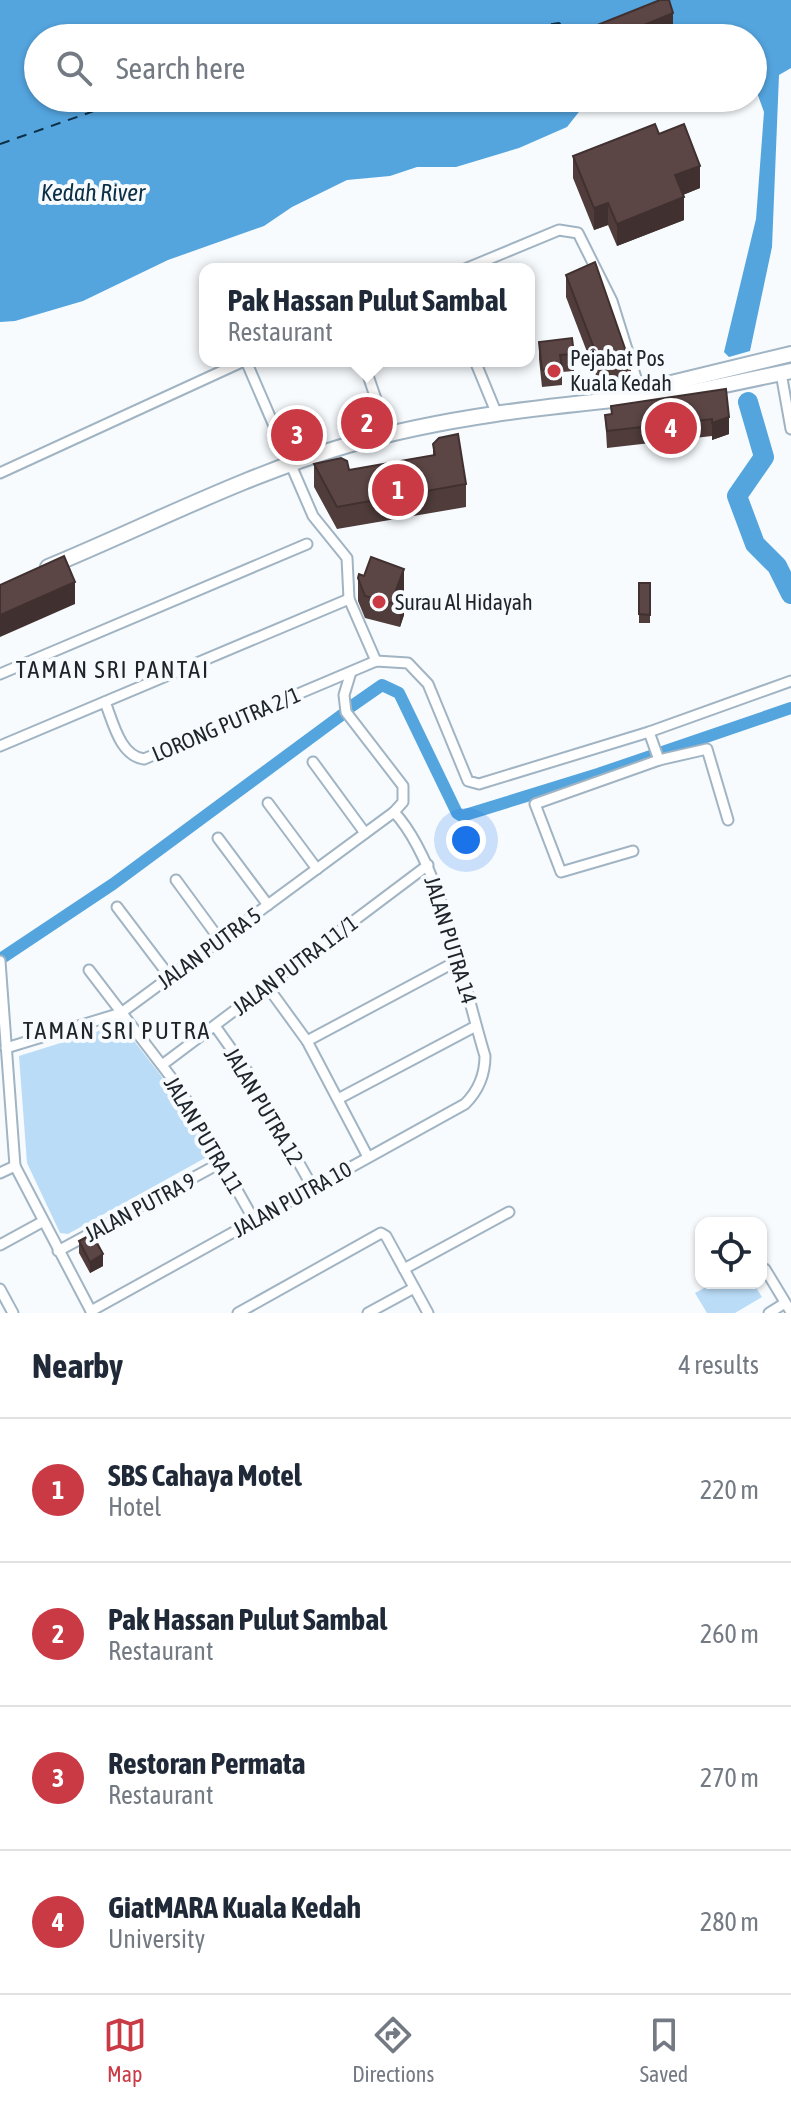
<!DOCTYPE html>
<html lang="en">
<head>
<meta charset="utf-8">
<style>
  body { margin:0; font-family:"Asap Condensed",sans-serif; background:#f6f6f7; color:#1f2937 }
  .controls { position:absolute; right:24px; bottom:24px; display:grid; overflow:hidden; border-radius:16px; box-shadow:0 2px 6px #0004 }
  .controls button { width:72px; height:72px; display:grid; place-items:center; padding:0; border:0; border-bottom:2px solid #e0e1e3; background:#fff; color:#1f2937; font:40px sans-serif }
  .you { position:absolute; left:466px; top:840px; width:28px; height:28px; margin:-20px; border:6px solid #fff; border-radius:50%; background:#1a73e8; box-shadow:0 0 0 12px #1a73e833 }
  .badge { display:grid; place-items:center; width:52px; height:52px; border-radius:50%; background:#ca3a45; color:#fff; font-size:26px; font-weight:700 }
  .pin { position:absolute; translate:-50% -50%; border:4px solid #fff; box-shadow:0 2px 8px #0006 }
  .popup { position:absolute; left:199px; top:263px; width:336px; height:104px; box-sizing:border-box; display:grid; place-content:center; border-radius:16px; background:#fff; filter:drop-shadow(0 2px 6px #0005); font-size:26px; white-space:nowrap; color:#747a83 }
  .popup b { font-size:30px; color:#1f2937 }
  .popup::after { content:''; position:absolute; left:50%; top:100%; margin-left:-16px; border:16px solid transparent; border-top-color:#fff }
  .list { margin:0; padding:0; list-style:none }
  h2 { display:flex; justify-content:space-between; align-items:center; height:104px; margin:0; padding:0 32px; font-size:34px }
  h2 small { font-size:26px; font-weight:400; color:#747a83 }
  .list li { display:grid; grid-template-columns:52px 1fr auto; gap:24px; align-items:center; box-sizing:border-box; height:144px; padding:0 32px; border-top:2px solid #e0e1e3 }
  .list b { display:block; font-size:30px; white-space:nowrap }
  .list p { margin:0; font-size:26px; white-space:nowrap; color:#747a83 }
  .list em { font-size:26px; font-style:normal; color:#747a83 }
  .icon { flex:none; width:44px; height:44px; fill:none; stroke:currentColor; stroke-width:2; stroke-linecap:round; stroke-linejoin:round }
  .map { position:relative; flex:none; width:791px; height:1313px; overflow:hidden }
  .search { position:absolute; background:#fff; box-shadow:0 2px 6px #0004; left:24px; right:24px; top:24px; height:88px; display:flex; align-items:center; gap:20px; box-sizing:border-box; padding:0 28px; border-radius:44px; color:#747a83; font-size:30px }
  .sheet { height:680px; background:#fff }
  nav { display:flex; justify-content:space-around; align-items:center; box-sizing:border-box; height:112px; border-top:2px solid #e0e1e3; background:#fff; font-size:22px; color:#747a83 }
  nav a { display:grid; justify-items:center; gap:4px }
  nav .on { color:#ca3a45 }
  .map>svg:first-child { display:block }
  .green { fill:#badcf7 }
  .water { fill:#54a4de }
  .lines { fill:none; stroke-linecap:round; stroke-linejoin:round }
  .canal { stroke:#54a4de; stroke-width:12 }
  .river { stroke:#54a4de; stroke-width:20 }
  .ferry { stroke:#0c2f46; stroke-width:2; stroke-dasharray:10 8; stroke-linecap:butt }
  .street-casing { stroke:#a1b4c3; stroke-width:13 }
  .secondary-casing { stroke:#a1b4c3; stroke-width:18 }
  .street { stroke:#fff; stroke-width:9 }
  .secondary { stroke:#fff; stroke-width:14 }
  .wall { fill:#4f3c3b }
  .shaded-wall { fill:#403130 }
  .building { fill:#5c4645; stroke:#403130; stroke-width:2 }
  .poi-dot { fill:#ca3a45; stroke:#f7fbfe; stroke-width:3 }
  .labels { text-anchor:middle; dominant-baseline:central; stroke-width:8; stroke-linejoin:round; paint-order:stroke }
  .poi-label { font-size:22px; fill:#1d242a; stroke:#f7fbfe; text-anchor:start }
  .street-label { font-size:22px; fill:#1d242a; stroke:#f7fbfe }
  .water-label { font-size:24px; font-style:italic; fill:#0c2f46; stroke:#f7fbfe }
  .neighbourhood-label { font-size:24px; letter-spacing:2px; fill:#1d242a; stroke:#f7fbfe }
</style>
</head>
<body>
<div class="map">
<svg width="791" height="1313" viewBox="0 0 791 1313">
  <rect width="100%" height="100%" fill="#f7fbfe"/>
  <g class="green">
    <polygon points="121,1024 172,1090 208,1149 205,1158 68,1234 60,1233 27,1163 19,1056"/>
    <polygon points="713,1283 753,1283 762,1297 735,1313 707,1313 695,1293"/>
  </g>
  <polygon class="water" points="0,0 791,0 791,68 779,75 772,247 750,351 729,357 724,352 756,219 764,112 756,90 753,90 753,38 38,38 38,98 590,98 567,127 519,148 456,167 417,167 390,176 347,180 292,207 264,226 168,260 83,301 15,321 0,322"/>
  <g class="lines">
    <g class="canal">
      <polyline points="349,708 382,685 399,693 457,813 462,816 598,774 791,708"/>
      <polyline points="2,958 113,884 343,714"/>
    </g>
    <polyline class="river" points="748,402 764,457 737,496 755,544 777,566 791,594"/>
    <g class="ferry">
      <polyline points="462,38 559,23 579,38"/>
      <polyline points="0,144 131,98"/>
    </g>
    <defs>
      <g id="street">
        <polyline points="465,269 559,230 578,233 612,301 642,397"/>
        <polyline points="246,361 313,516 347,558 349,599 376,661"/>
        <polyline points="363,361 388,434"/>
        <polyline points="475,361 496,412"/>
        <polyline points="781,373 791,429"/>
        <polyline points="0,473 244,361"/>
        <polyline points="0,674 307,544"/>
        <path d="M105,702C113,722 120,756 144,759L376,661L408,663L428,684L468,781L479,784L649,732L791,681"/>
        <polyline points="649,732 659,760 707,749 728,820"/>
        <polyline points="0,746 349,599"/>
        <polyline points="313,762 365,833"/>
        <polyline points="268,803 317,869"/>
        <polyline points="218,838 268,905"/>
        <polyline points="633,851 561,872 535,804 659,760"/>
        <polyline points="176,880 220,940"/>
        <polyline points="117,907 170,977"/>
        <polyline points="0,961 15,1166 92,1313"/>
        <polyline points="89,970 180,1089 254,1220"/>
        <polyline points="267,986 307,1041 368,1157"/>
        <polyline points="215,1026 247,1071 313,1188"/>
        <polyline points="307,1041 457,961"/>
        <polyline points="6,1048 121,1013 394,812 403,802 403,786 346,712 344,695 351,672"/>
        <polyline points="162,1065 428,865"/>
        <polyline points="338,1099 476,1026"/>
        <polyline points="0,1173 15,1166"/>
        <polyline points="0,1245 42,1222"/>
        <polyline points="58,1251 222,1162"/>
        <polyline points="404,1269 509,1212"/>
        <polyline points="765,1269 791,1312"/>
        <polyline points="0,1289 13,1313"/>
        <path d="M91,1311L465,1104C479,1090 485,1075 485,1056C464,988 441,862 394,812"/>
        <polyline points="238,1313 381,1233 386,1236 428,1313"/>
        <polyline points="368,1313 414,1288"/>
        <polyline points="769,1313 785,1303"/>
      </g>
      <g id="secondary">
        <polyline points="642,397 659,386 791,354"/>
        <path d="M48,567C147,526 245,475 348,445C444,417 542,407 642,397L663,398L791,371"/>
      </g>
    </defs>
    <use href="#street" class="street-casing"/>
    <use href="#secondary" class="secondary-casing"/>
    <use href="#street" class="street"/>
    <use href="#secondary" class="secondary"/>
  </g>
  <g class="wall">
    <polygon points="603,98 615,98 615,106 607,108"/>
    <polygon points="659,134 700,188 683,195 684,220 617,246 608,225 594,230 573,178 573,156"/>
    <polygon points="566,275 631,366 631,388 602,391 566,297"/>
    <polygon points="539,342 574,354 574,371 562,372 562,385 542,387 539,359"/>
    <polygon points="726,389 729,434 712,440 712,436 607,448 605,415 611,414 611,406"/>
    <polygon points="433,444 466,484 466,507 337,529 314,487 314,464 349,470 433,455"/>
    <polygon points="358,578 404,591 404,615 400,627 365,618 358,601"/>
    <rect x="639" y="583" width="11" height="40"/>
    <polygon points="79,1241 103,1266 90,1273 79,1253"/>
  </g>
  <g class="shaded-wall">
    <polygon points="673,13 673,35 666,38 613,38"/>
    <polygon points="607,98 615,98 615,106 607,108"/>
    <polygon points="700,166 700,188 675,198 675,175"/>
    <polygon points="684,197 684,220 617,246 617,224"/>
    <polygon points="608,203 608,225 594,230 594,208"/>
    <polygon points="729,417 729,434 712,440 712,423"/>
    <polygon points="404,569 404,591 399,604 396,590"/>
    <polygon points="75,582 75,604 0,637 0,615"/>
    <polygon points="404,593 404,615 400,627 400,605"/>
    <polygon points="103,1254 103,1266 90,1273 90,1262"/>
  </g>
  <g class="building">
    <polygon points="660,0 669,0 673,13 613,38 565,38"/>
    <polygon points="655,124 659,134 684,124 700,166 675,175 684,197 617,224 608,203 594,208 573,156"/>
    <polygon points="595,262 631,366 602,369 566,275"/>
    <polygon points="572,338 574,354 560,355 562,368 542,370 539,342"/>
    <polygon points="726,389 729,417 712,423 712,419 607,431 605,415 612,414 611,406"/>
    <polygon points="458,434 466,484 337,507 314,464 341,458 347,461 349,470 435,455 433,444 439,438"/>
    <polygon points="64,556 75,582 0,615 0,585"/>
    <polygon points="371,557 404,569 396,590 404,593 400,605 365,596 358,578 359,574 364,576"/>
    <polygon points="639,583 650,583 650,615 639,614"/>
    <polygon points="92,1234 103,1254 90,1262 79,1241"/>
  </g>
  <g class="poi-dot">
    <circle cx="554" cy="371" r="8"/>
    <circle cx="379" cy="602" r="8"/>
  </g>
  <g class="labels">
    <g class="poi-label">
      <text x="570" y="358">Pejabat Pos<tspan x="570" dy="25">Kuala Kedah</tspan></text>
      <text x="395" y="602">Surau Al Hidayah</text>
    </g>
    <g class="street-label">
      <text transform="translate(226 724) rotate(-23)">LORONG PUTRA 2/1</text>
      <text transform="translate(451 940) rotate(73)">JALAN PUTRA 14</text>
      <text transform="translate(209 948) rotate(-36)">JALAN PUTRA 5</text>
      <text transform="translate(295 965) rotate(-37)">JALAN PUTRA 11/1</text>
      <text transform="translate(264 1106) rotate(59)">JALAN PUTRA 12</text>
      <text transform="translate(204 1135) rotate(59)">JALAN PUTRA 11</text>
      <text transform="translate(292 1199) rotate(-29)">JALAN PUTRA 10</text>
      <text transform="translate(140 1207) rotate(-28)">JALAN PUTRA 9</text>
    </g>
    <g class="water-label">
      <text x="93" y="192">Kedah River</text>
    </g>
    <g class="neighbourhood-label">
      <text x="113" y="669">TAMAN SRI PANTAI</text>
      <text x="117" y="1030">TAMAN SRI PUTRA</text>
    </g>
  </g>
</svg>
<div class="controls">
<button><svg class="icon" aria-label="locate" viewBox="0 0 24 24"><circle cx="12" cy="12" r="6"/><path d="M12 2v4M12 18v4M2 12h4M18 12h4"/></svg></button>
</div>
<div class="you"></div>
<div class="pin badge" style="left:398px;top:490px">1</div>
<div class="pin badge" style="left:367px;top:423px">2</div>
<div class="popup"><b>Pak Hassan Pulut Sambal</b>Restaurant</div>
<div class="pin badge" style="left:297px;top:435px">3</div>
<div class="pin badge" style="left:671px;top:428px">4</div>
<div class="search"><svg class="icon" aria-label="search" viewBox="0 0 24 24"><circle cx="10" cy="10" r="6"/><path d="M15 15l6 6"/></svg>Search here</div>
</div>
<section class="sheet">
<h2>Nearby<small>4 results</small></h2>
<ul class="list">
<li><span class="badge">1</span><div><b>SBS Cahaya Motel</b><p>Hotel</p></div><em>220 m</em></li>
<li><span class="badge">2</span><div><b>Pak Hassan Pulut Sambal</b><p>Restaurant</p></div><em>260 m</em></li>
<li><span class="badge">3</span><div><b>Restoran Permata</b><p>Restaurant</p></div><em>270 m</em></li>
<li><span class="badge">4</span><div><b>GiatMARA Kuala Kedah</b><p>University</p></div><em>280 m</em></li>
</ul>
</section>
<nav>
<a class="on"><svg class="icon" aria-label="map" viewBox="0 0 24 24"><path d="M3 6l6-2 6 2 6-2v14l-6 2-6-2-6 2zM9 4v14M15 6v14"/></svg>Map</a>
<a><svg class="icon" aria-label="directions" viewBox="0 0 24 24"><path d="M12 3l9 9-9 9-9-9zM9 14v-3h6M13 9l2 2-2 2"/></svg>Directions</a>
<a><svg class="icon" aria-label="saved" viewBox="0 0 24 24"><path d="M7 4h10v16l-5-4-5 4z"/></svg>Saved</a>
</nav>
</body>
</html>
